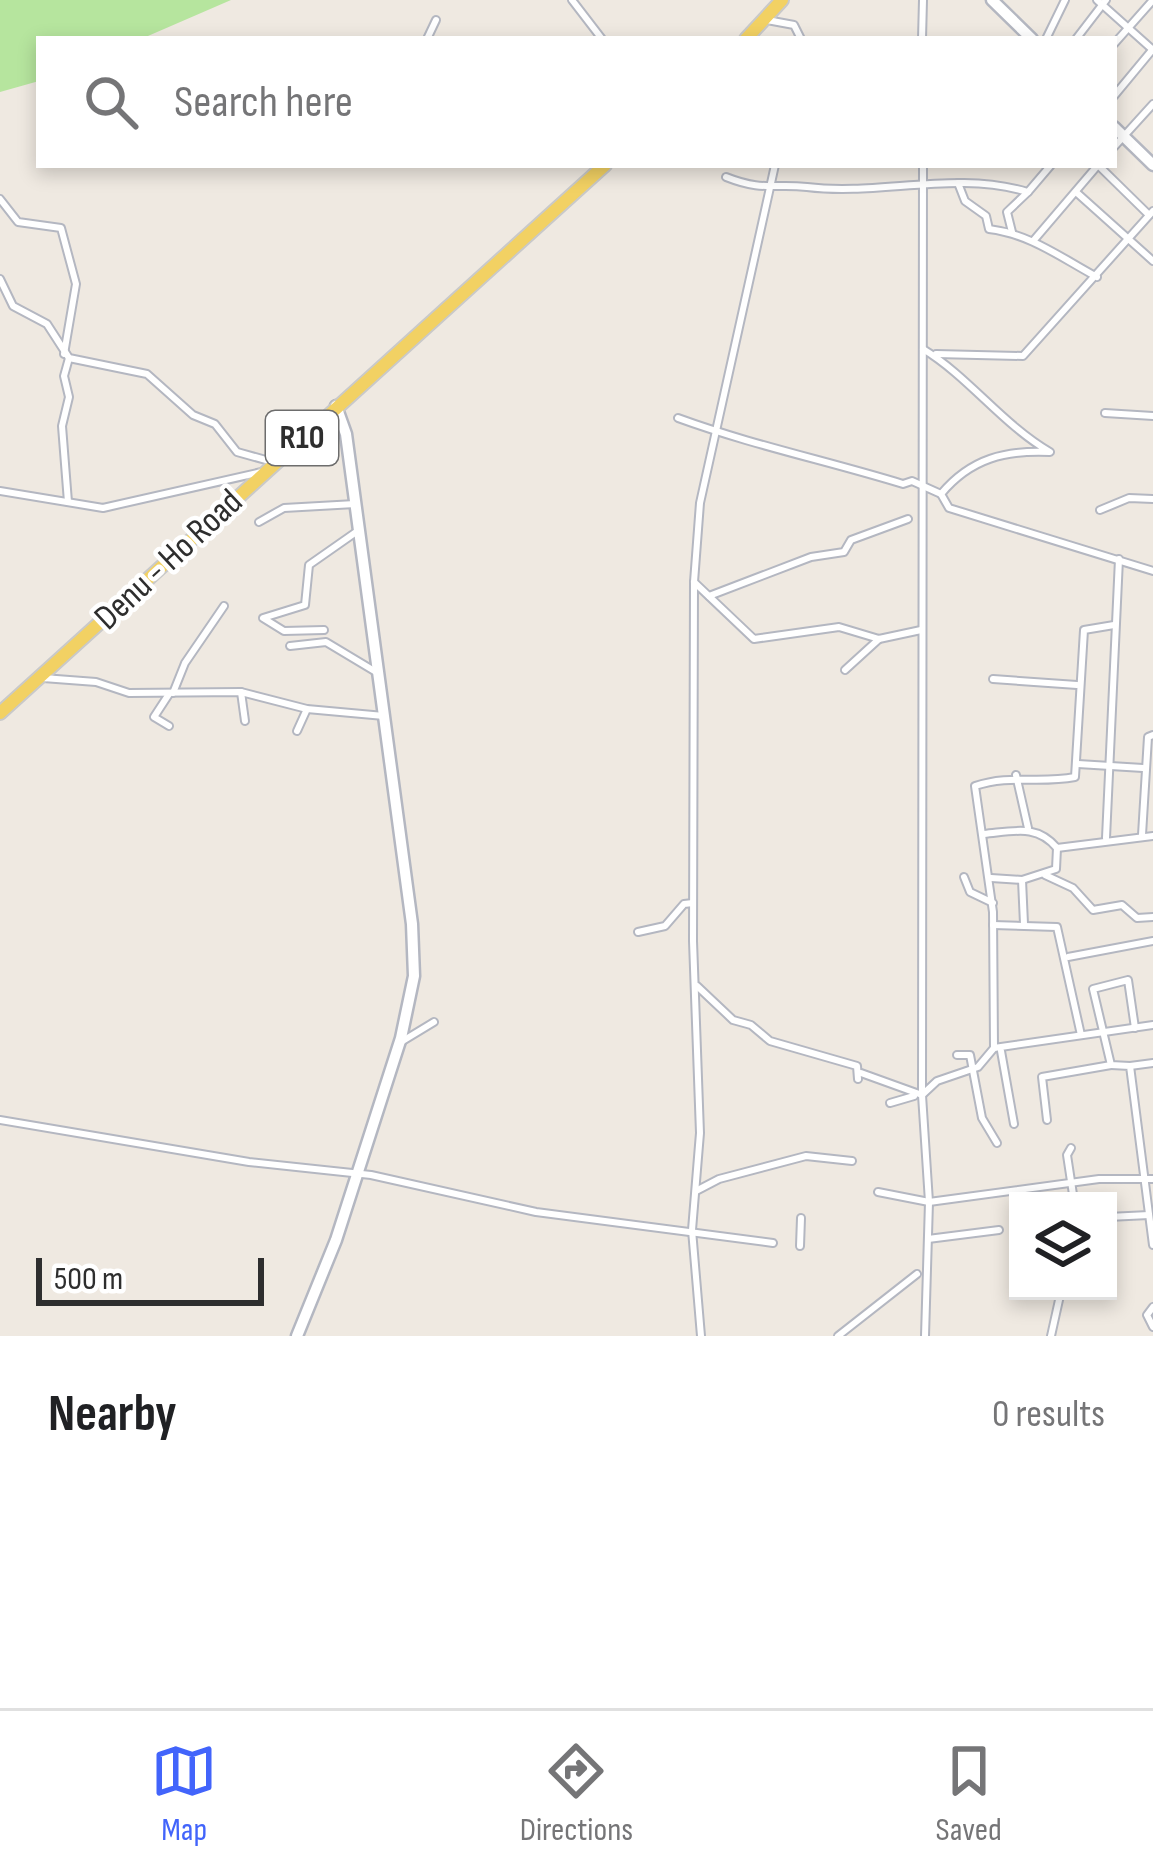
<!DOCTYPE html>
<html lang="en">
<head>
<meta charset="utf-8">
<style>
  body { margin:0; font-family:"Sofia Sans Condensed",sans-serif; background:#f6f6f6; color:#202124 }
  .controls { position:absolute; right:36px; bottom:36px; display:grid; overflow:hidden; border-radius:0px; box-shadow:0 6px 18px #0003 }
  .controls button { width:108px; height:108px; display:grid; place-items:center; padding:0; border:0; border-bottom:3px solid #e0e0e0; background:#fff; color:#202124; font:60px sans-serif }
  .scale { position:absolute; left:36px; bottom:30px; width:228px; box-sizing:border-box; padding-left:12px; border:6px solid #2e2e2e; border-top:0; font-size:33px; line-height:42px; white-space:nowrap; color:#2e2e2e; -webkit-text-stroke:9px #fff; paint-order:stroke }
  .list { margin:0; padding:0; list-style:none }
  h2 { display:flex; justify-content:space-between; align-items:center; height:156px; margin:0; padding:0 48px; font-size:51px }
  h2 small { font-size:39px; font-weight:400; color:#757577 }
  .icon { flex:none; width:66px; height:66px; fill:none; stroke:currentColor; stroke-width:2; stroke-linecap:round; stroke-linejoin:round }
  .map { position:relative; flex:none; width:1153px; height:1336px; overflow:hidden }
  .search { position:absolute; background:#fff; box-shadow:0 6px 18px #0003; left:36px; right:36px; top:36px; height:132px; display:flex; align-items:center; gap:30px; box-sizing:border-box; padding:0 42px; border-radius:0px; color:#757577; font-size:45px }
  .sheet { height:372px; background:#fff }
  nav { display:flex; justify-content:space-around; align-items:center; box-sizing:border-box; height:168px; border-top:3px solid #e0e0e0; background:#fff; font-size:33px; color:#757577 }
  nav a { display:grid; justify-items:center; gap:6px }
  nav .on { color:#4264fb }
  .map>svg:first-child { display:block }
  .green { fill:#b6e59e }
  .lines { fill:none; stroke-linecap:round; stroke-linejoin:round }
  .street-casing { stroke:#b4b7c1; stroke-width:10 }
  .secondary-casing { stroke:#b4b7c1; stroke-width:15 }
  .primary-casing { stroke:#c9c9c9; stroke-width:16 }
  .street { stroke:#fff; stroke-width:6 }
  .secondary { stroke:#fff; stroke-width:10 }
  .primary { stroke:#f2d163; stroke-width:12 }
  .labels { text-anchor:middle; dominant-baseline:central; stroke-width:9; stroke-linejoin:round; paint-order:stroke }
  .shield { fill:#fff; stroke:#6d6d6d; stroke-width:3 }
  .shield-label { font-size:33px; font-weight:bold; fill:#2e2e2e }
  .street-label { font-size:36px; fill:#2e2e2e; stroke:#fff }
</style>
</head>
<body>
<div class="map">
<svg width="1153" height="1336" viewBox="0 0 1153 1336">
  <rect width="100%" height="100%" fill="#efe9e1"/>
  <polygon class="green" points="0,0 231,0 141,39 39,39 39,81 0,92"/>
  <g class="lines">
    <defs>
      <g id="street">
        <polyline points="572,0 602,39"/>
        <polyline points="1097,0 1153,50"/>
        <polyline points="767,20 794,25 801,39"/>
        <polyline points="427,39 436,20"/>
        <polyline points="922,39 923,0"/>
        <polyline points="1046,39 1065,0"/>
        <polyline points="1076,39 1106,0"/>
        <polyline points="1114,44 1153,0"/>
        <polyline points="1114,96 1153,49"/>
        <polyline points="1114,147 1153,104"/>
        <polyline points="923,165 922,1095 929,1202 925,1336"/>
        <polyline points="1098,165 1149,215"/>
        <path d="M726,177C764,192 773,183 807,187C880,196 955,170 1028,192L1051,165"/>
        <path d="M958,183L965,201L986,216L989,229C1030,234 1060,257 1097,277"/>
        <polyline points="1076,192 1153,261"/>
        <polyline points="0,199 18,222 61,228 76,284 64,354"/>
        <polyline points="1012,232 1007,212 1028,192"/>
        <polyline points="1034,240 1098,165"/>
        <polyline points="0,279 13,306 47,324 69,358 147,374 193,415 215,424 237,452 273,462"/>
        <path d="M923,349C969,377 1002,424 1050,452C1006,450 971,458 941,494L949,508L1153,571"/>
        <polyline points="936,354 1023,356 1153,211"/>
        <polyline points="1105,413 1153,416"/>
        <path d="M678,418C752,445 828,461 903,484L912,481L941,494"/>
        <polyline points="0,491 103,508 266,471"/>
        <polyline points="68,502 62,426 69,397 64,376 69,358"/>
        <polyline points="1100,510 1129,498 1153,499"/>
        <polyline points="259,522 284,508 355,504"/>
        <polyline points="694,582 754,639 839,627 879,639 921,630"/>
        <polyline points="709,596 811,557 844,552 851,540 908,519"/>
        <polyline points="324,630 284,631 263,618 305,605 309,565 359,530"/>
        <polyline points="290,646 326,642 376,672"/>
        <polyline points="845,670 879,639"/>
        <polyline points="43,678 96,682 129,693 241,692 307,709 384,716"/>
        <polyline points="993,679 1077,685"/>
        <polyline points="241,692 245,721"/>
        <polyline points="173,693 185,663 224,606"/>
        <polyline points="169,694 154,717 169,726"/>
        <polyline points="297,731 307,709"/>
        <polyline points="1078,764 1143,768"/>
        <polyline points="1016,775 1028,828"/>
        <path d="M984,834C1015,831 1037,824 1057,848L1153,836"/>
        <polyline points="1142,835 1148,737 1153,735"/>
        <polyline points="1106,838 1119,559"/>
        <polyline points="1045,875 1073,888 1093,910 1122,905 1137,918 1153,917"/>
        <polyline points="964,877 970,892 993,903"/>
        <polyline points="991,878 1022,880 1056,869 1057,848"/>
        <polyline points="1022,880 1024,924"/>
        <polyline points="993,925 1057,927 1081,1035"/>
        <polyline points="638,932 665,926 684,904 693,903"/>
        <polyline points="1068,957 1153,941"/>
        <polyline points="697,986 733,1020 751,1025 770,1041 857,1066 858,1079"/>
        <polyline points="1135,1028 1128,980 1093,989 1111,1065 1130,1066 1153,1245"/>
        <polyline points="401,1042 434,1022"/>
        <path d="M994,1048L993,912L975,786C1011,774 1038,784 1075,777L1084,630L1114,625"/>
        <polyline points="1001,1051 1014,1124"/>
        <polyline points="957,1055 970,1055 982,1118 997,1143"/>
        <polyline points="1130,1066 1153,1063"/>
        <polyline points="861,1073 922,1095 937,1081 978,1067 994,1048 1153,1025"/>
        <polyline points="890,1103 914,1096"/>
        <polyline points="0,1120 249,1162 371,1175 536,1212 773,1243"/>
        <polyline points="1047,1120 1042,1077 1111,1065"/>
        <polyline points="1071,1148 1067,1155 1074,1201"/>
        <polyline points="696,1191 719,1179 806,1156 852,1161"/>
        <polyline points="878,1192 929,1202 1099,1179 1153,1179"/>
        <polyline points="1108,1217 1149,1215"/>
        <polyline points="928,1239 999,1230"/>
        <polyline points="800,1246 801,1218"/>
        <polyline points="1153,1307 1147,1315 1153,1327"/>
        <polyline points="701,1336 692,1230 700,1133 693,941 694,582 700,503 775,165"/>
        <polyline points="838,1336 917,1274"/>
        <polyline points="1051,1336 1061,1291"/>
      </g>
      <g id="secondary">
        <polyline points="992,0 1032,39"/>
        <polyline points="1114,127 1153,165"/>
        <polyline points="297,1336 336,1240 401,1038 414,976 412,924 346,434 336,406"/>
      </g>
      <g id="primary">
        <polyline points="746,39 782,0"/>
        <polyline points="0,713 605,165"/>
      </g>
    </defs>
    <use href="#street" class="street-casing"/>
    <use href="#secondary" class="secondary-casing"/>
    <use href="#primary" class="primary-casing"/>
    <use href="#street" class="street"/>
    <use href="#secondary" class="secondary"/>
    <use href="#primary" class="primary"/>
  </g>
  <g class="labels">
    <rect class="shield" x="266" y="411" width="72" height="54" rx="9"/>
    <g class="shield-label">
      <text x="302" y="438">R10</text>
    </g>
    <g class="street-label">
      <text transform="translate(169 560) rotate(-43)">Denu - Ho Road</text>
    </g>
  </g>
</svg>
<div class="controls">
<button><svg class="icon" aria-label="layers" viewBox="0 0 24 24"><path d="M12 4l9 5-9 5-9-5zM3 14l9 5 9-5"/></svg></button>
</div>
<div class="scale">500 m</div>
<div class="search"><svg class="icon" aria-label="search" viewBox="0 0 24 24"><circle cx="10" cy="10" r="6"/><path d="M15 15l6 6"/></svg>Search here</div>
</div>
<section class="sheet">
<h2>Nearby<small>0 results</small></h2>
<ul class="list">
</ul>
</section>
<nav>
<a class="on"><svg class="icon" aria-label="map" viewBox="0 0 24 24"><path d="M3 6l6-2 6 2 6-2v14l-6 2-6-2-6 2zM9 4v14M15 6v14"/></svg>Map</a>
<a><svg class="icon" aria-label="directions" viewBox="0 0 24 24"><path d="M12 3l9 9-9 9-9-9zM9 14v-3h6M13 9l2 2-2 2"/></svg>Directions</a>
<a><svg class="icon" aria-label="saved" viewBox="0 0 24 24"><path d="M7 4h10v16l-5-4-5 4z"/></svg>Saved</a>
</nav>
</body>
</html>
